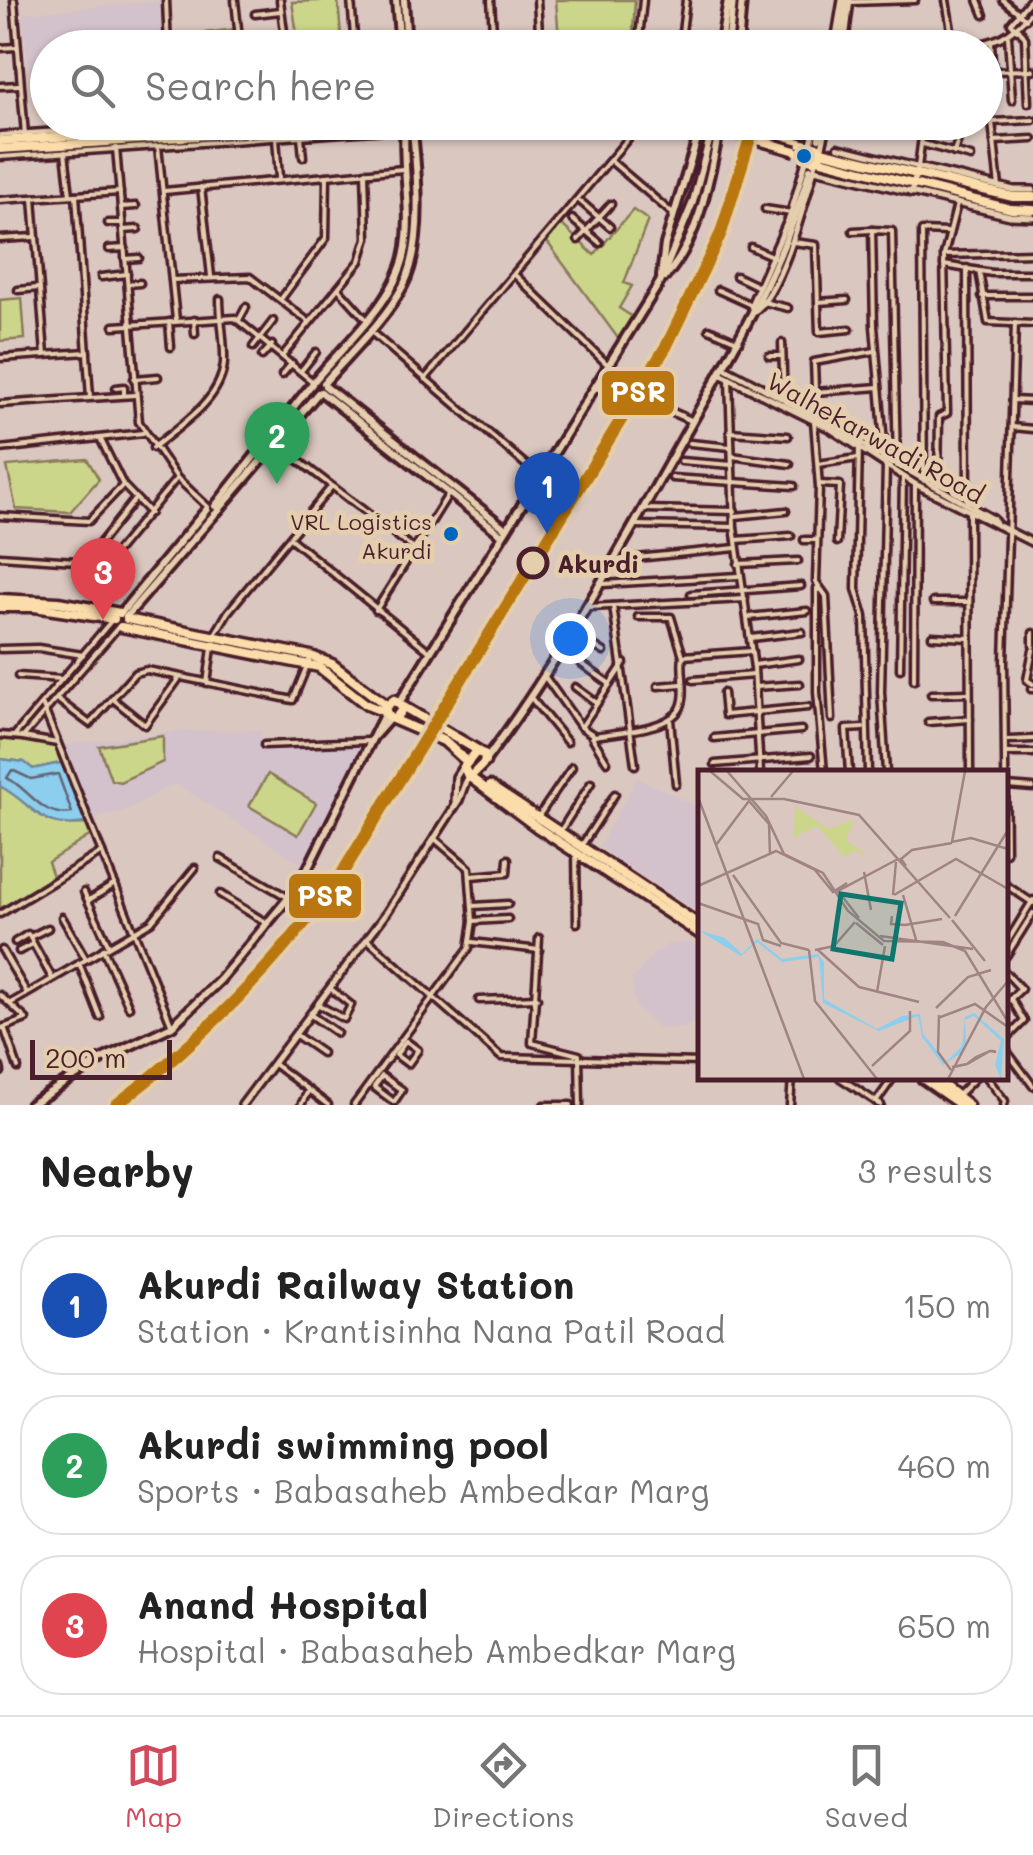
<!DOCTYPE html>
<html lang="en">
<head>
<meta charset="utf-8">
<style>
  body { margin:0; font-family:Mali,sans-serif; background:#f6f6f6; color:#222 }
  .scale { position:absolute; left:30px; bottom:25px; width:142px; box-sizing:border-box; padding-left:10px; border:5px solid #4a1f2b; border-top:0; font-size:28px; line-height:35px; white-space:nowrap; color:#4a1f2b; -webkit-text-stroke:8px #e4ceae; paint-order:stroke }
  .you { position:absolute; left:570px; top:638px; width:35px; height:35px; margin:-25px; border:8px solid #fff; border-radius:50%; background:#1a73e8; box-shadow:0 0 0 15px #1a73e833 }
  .badge { display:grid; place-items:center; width:65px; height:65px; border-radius:50%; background:#d1495b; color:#fff; font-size:32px; font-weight:700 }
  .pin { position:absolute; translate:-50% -82px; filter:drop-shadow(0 2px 5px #0008) }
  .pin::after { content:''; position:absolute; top:52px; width:35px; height:30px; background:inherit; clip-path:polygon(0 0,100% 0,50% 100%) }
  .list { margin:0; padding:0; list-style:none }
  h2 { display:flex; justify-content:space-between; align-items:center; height:130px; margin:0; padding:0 40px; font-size:42px }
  h2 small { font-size:32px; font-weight:400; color:#767676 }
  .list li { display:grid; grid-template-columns:65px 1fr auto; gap:30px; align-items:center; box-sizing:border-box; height:140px; margin:0 20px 20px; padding:0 20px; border:2px solid #e0e0e0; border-radius:40px }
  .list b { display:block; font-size:38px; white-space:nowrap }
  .list p { margin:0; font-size:32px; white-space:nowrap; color:#767676 }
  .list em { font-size:32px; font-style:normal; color:#767676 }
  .icon { flex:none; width:55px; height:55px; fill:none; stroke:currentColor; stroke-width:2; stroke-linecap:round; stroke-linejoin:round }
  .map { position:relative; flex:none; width:1033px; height:1105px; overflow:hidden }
  .search { position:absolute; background:#fff; box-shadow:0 2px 8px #0004; left:30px; right:30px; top:30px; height:110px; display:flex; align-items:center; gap:25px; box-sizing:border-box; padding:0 35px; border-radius:55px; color:#767676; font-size:38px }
  .sheet { height:610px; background:#fff }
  nav { display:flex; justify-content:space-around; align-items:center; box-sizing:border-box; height:140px; border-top:2px solid #e0e0e0; background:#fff; font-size:28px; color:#767676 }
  nav a { display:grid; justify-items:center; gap:5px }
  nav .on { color:#d1495b }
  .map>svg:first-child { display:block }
  .built { fill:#d3c2cb }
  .green { fill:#cbd68a; stroke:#8a7a5a; stroke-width:2.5 }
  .water { fill:#8cceed; stroke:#72889f; stroke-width:2.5 }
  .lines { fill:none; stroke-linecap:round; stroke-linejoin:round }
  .shore { stroke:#646579; stroke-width:2.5 }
  .secondary-tunnel { stroke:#bda5a1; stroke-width:6; stroke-dasharray:6 3; stroke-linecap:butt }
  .minor-casing { stroke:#4a1f2b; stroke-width:11 }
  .tertiary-casing { stroke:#4a1f2b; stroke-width:12 }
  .secondary-casing { stroke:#4a1f2b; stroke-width:14 }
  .primary-casing { stroke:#4a1f2b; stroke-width:15 }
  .minor { stroke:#e4ceae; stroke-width:4 }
  .tertiary { stroke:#e4ceae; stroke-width:5 }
  .secondary { stroke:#e4ceae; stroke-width:6 }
  .primary { stroke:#fbddab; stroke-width:8 }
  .primary-bridge-casing { stroke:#4a1f2b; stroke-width:15; stroke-linecap:butt }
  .primary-bridge { stroke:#fbddab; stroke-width:8 }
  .rail-1-casing { stroke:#e4ceae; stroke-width:20 }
  .rail-1 { stroke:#ba770f; stroke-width:12 }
  .bus-dot { fill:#0065bd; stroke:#e4ceae; stroke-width:4 }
  .stop-dot { fill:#e4ceae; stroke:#4a1f2b; stroke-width:5 }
  .labels { text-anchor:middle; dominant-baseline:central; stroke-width:10; stroke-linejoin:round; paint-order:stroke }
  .bus-label { font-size:22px; fill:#4a1f2b; stroke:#e4ceae; text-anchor:end }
  .street-label { font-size:25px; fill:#4a1f2b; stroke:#e4ceae }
  .stop-label { font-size:25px; font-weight:bold; fill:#4a1f2b; stroke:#e4ceae; text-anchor:start }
  .inset-road { fill:none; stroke:#a08484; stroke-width:2.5 }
  .view { fill:#0f766e; fill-opacity:0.15; stroke:#0f766e; stroke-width:5 }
  .inset-edge { fill:none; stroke:#4a1f2b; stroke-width:5 }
  .line-badge { stroke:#e4ceae; stroke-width:4 }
  .badge-label { font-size:28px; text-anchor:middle; font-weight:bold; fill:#fff }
</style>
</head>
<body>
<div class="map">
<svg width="1033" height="1105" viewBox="0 0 1033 1105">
  <rect width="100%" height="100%" fill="#dac7bf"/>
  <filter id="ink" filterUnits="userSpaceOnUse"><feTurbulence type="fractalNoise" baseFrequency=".01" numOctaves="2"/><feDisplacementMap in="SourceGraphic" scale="20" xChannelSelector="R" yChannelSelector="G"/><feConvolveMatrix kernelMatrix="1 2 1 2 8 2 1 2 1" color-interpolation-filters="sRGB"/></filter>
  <g filter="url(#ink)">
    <g class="built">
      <polygon points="162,1 166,47 48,48 47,86 30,87 23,13"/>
      <polygon points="260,730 263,748 367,745 305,866 175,783 122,812 94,819 65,745 183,731"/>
      <polygon points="637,778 700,808 700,914 599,847"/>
      <polygon points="689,943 700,946 700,1019 684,1028 658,1027 636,1008 632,981 651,956 667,945"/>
    </g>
    <g class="green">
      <polygon points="338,0 342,47 299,47 292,2"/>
      <polygon points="556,0 635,0 632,47 541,47 541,43 559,40"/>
      <polygon points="237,29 239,47 170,47 169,37"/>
      <polygon points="633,210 648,220 624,283 632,286 619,308 634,318 620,341 545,239 559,222 594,255"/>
      <polygon points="22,298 25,339 0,341 0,300"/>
      <polygon points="87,459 99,479 70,512 16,509 7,466"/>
      <polygon points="0,736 57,743 65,762 33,769 24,762 0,759"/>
      <polygon points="163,736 163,762 120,782 111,780 99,746"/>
      <polygon points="268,774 316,803 298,835 249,806"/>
      <path d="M0,786C37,806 34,827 86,824L91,835L48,862L53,876L0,909Z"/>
    </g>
    <path class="water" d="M0,759L24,762L33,769L65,762L90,822C41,833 35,805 0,786Z"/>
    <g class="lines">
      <path class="shore" d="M12,770L31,779L58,774L72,813C41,818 30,789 7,778Z"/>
      <polyline class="secondary-tunnel" points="810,169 819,138"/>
      <defs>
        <g id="minor">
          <polyline points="14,0 25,135"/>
          <polyline points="166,0 168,48"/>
          <polyline points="235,0 240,48"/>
          <polyline points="280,0 286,48"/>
          <polyline points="351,0 355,48"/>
          <polyline points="491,0 494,48"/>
          <polyline points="537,0 540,48"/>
          <polyline points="946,0 954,48"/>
          <polyline points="978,0 984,15"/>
          <polyline points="1003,0 1026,19"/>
          <polyline points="851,2 915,0"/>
          <polyline points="255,14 280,11"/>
          <polyline points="1019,29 1025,38 1028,103"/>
          <polyline points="1017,30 1011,23 1030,0"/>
          <polyline points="1008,36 1012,100"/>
          <polyline points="257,40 285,37"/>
          <polyline points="991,42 994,98"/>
          <polyline points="0,48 16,47"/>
          <polyline points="638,48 643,0"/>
          <polyline points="680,48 686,0"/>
          <path d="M961,48C998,41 1009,38 1033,10"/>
          <polyline points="994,71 1033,70"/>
          <polyline points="0,86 19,85"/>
          <polyline points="969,122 976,122"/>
          <polyline points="412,129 502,122"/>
          <polyline points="935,130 959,135"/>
          <polyline points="0,135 190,122"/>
          <polyline points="301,136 303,157"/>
          <polyline points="276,138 279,178"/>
          <polyline points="994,141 1033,139"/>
          <polyline points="923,144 971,157"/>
          <polyline points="158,146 176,320"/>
          <polyline points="838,147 918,167 924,122"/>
          <polyline points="116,148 139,422 177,478 208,507"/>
          <polyline points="65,152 70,195"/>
          <polyline points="954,153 963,122"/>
          <polyline points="0,157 402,129"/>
          <polyline points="612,162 673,214"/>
          <polyline points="201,187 211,276"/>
          <polyline points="999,187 992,122 1033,120"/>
          <polyline points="164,191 403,169"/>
          <polyline points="76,195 90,397"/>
          <polyline points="33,198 45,355"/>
          <polyline points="0,200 120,192"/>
          <polyline points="580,201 610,227"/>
          <polyline points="121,207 136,206"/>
          <polyline points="765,209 791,213"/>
          <polyline points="572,219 600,243"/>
          <polyline points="108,223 122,223"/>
          <polyline points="123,230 138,229"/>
          <polyline points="853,231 872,230"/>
          <polyline points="0,239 35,237"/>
          <polyline points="578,240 611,204"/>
          <polyline points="793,242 816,245 819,332 850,329"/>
          <polyline points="751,247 774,257"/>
          <polyline points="109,249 125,248"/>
          <polyline points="944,255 1033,253"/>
          <polyline points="125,259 139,258"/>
          <polyline points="944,265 992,273 1033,273"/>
          <polyline points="967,268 968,503"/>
          <polyline points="979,271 988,322 1033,324"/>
          <polyline points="515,275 609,366"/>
          <polyline points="736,276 759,287"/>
          <polyline points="101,277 127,274"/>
          <polyline points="172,280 250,277 309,322"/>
          <polyline points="128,284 140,283"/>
          <polyline points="339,289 366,319"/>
          <polyline points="18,290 38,288"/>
          <polyline points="718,290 751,305"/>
          <polyline points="982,296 1033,296"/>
          <polyline points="281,299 326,238 327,176"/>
          <polyline points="764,302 788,308"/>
          <polyline points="818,302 847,300"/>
          <polyline points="194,320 195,334"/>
          <polyline points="239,320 246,307"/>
          <polyline points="169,322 171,347"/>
          <polyline points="114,326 235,318 313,382"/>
          <polyline points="709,329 739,342"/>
          <polyline points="370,331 540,477"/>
          <polyline points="782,343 784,398"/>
          <polyline points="253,347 273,321"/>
          <polyline points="284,354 360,261 367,238 365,172"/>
          <polyline points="262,356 272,345"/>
          <polyline points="769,356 782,356"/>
          <polyline points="0,358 87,352"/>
          <polyline points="301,371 316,352"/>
          <polyline points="282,375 292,363"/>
          <polyline points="134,379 158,377"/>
          <polyline points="425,379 642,122"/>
          <polyline points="729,379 734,527 754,668 760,772"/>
          <polyline points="116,388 124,387 124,395"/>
          <polyline points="815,392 879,387"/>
          <polyline points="1013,400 1033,401"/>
          <polyline points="0,404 135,395"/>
          <polyline points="816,414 814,362 875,351"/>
          <polyline points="814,420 819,487 816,582 826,596 832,719"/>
          <polyline points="1012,427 1033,429"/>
          <polyline points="730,432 788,436"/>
          <polyline points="101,440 123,485 150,513"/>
          <polyline points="690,443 731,447"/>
          <polyline points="277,444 414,549"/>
          <polyline points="859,445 856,589 864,616 868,772"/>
          <path d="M153,448C179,426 221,401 224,363C225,342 220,320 220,299"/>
          <polyline points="0,449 143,433"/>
          <polyline points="885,455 874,326 872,230 892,231 897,466"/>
          <polyline points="732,456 790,464"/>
          <polyline points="681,461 732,465"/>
          <polyline points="818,464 858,458"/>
          <polyline points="672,478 794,486"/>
          <polyline points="924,481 922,231 947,232"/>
          <polyline points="819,484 840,485 837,542"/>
          <polyline points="938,485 939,417 947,413 944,255 957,204"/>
          <polyline points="645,509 735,511"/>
          <polyline points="969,512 970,772"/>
          <polyline points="0,516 89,521 123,485"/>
          <polyline points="735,516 786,511"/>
          <polyline points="635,525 734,527"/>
          <polyline points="291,539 430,652"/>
          <polyline points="736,540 791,536"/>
          <polyline points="804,540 816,540"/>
          <polyline points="97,547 135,499"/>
          <polyline points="0,556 107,563 177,478"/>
          <polyline points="617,560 736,548"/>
          <polyline points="738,564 798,561"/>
          <polyline points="603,584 738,576"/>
          <polyline points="817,588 817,692 824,772"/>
          <polyline points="691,594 801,586"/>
          <polyline points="933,602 968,602"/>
          <polyline points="613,606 635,765"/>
          <polyline points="590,607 745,599"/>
          <polyline points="376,610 448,495"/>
          <polyline points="638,617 671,617 683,656"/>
          <polyline points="748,617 807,611"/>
          <polyline points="569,630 604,652"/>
          <polyline points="1033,633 1033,646"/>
          <polyline points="215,634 228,612 331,487"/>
          <polyline points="932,636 968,638"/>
          <polyline points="751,638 802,632"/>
          <polyline points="0,649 38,648 83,655"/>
          <polyline points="561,649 610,684"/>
          <polyline points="1033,650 1027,680 1033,684"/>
          <polyline points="754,665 799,659"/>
          <polyline points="900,669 903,476"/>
          <polyline points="18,676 62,679"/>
          <path d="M545,677L581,727L595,736C616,732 675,730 682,704C687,689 680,671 683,656L752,651"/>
          <polyline points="693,680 754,675"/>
          <polyline points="914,680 915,484"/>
          <polyline points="207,683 212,648"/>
          <polyline points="658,686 682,684"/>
          <polyline points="575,687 597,703"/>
          <polyline points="755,687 800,684"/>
          <polyline points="1031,689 1033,689"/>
          <polyline points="723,693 725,715 808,707"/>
          <polyline points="931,694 969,693"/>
          <polyline points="113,699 145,725 180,677"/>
          <polyline points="532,699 567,742"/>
          <polyline points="58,700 90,724 135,673 147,670 293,700 311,656"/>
          <polyline points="42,704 172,1026"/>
          <polyline points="670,719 676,784"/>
          <polyline points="928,722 970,719"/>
          <polyline points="582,726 624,663"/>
          <polyline points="0,735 23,737 119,626"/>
          <polyline points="14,736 111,621"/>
          <polyline points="23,737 57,743"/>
          <polyline points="592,737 607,762"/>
          <polyline points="714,738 801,730"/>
          <polyline points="1008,740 1033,739"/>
          <polyline points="264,745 368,741"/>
          <polyline points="1007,753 1033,753"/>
          <polyline points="715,764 811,756"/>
          <polyline points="849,772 846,729 863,728"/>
          <polyline points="886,772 881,692 886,464"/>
          <polyline points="1008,786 1033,788"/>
          <polyline points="538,817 572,767"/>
          <polyline points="561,830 591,783"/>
          <polyline points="582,845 615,794"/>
          <polyline points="576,852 577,923"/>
          <polyline points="1006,853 1004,661 1015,323"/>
          <polyline points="220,858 289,898"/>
          <polyline points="471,876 507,873 508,859"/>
          <polyline points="1006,885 1033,903"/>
          <polyline points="84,892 109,946"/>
          <polyline points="220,894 265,922"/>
          <polyline points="89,900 115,884"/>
          <polyline points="473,906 508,904"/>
          <polyline points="0,914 102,852"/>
          <polyline points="62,917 86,959"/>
          <polyline points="473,921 508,919"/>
          <polyline points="30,937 48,928"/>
          <polyline points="539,938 532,1043 579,1055 580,1105"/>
          <polyline points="367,939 501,1057 700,1062"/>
          <polyline points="15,942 28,934 52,978"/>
          <polyline points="472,942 539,950"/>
          <polyline points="1006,944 1033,900"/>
          <polyline points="103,949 129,1007"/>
          <polyline points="2,950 27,993"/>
          <polyline points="19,951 33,944"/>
          <polyline points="1006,956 1033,913"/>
          <polyline points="79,963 100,1017"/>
          <polyline points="1006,973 1021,989 1006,1003"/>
          <polyline points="0,995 26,1019 0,1029"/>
          <polyline points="479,1000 537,998"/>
          <polyline points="11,1003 151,922 195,868"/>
          <polyline points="319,1005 344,1019 351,1005 331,989"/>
          <polyline points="311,1015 337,1033"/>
          <polyline points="4,1027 18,1068"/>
          <polyline points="296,1035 322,1053"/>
          <polyline points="1006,1039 1024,1021 1011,999"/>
          <polygon points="406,1041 418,1050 408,1064 396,1055"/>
          <polyline points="1006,1050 1033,1086"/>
          <polyline points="274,1064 328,1105"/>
          <polyline points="0,1067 1,1072"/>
          <polygon points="382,1076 402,1090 394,1102 374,1087"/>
          <polyline points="840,1078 881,1105"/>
          <polyline points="987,1078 1005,1101 1004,1105"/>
          <polyline points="958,1095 975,1078"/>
          <polyline points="876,1102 893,1078"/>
          <polyline points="301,1105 308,1091"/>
          <polyline points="354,1105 469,948 473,921 469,868 435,839"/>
          <polyline points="544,1105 571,1105"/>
          <polyline points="790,1105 792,1078"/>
        </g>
        <g id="tertiary">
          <polyline points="834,48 842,0"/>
          <polyline points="844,48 850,0"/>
          <polyline points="810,146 817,122"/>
          <polyline points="821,151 828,122"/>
          <path d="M807,157L790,216L751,305L753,312C781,297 808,191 817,159"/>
          <polyline points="815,169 1010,216 1033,217"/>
          <polyline points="911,193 918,167 1014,190 1033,190"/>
          <path d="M725,368C817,415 903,469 993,519L997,525"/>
          <polyline points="722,375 829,428 915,484 1033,543"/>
          <polyline points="595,388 632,393"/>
          <polyline points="643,399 692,421"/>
          <polyline points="455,803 456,777 464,764"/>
          <polyline points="242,1105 387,912 459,800 467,778"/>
        </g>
        <g id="secondary">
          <polyline points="396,0 400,48"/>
          <polyline points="404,0 407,48"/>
          <polyline points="720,48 728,0"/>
          <polyline points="728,48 733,0"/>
          <polyline points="738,48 742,0"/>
          <polyline points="838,48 847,0"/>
          <polyline points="819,138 822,122"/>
          <polyline points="661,276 665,244 697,139 688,129 666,122"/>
          <path d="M665,277C701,238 710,173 721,122"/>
          <path d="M315,380C347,342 399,298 406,247C412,206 401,164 405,123"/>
          <path d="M324,383C350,353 384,322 403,286C425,245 417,168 412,122"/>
          <polyline points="325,386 506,529"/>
          <polyline points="321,392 502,535"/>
          <polyline points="215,506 312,384"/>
          <polyline points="217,512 318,393"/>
          <polyline points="121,613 207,509"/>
          <polyline points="126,617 214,515"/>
          <polyline points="399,703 660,282 693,202 714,122"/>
          <polyline points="375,735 390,718"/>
          <path d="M485,761C564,656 626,538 691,424C738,342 785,261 810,169"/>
          <polyline points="30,1105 102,1059 172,1026 220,980 300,884 385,713"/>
        </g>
        <g id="primary">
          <polyline points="405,122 411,122"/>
          <polyline points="733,122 810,146"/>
          <polyline points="251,124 268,122"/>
          <polyline points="251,132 387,122"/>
          <polyline points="247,134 252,130 249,122"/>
          <polyline points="0,141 241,124"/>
          <circle cx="813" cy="153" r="7"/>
          <polyline points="0,149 242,133"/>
          <polyline points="821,151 1013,197 1033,197"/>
          <polyline points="817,159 1011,209 1033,210"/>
          <polyline points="0,599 58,602 120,613"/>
          <polyline points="0,607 34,607 114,619"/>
          <polyline points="127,619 311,656 332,664 386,705"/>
          <polyline points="121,627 319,667 367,705 385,712"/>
          <polyline points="402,706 479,751"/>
          <polyline points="395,719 403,708 394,700 385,707 388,717 444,741 466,761"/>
          <polygon points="476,752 484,754 485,762 469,778 464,767"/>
          <polyline points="471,778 538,828 700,934"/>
          <polyline points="490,786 700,925"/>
          <polyline points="922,1078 961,1105"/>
          <polyline points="934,1078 968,1105"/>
        </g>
      </defs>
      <use href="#minor" class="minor-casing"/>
      <use href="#tertiary" class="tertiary-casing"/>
      <use href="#secondary" class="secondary-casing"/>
      <use href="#primary" class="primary-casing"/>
      <use href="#minor" class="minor"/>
      <use href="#tertiary" class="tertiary"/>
      <use href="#secondary" class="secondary"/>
      <use href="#primary" class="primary"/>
      <defs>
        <polyline id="primary-bridge" points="697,122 796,151"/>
      </defs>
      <use href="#primary-bridge" class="primary-bridge-casing"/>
      <use href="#primary-bridge" class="primary-bridge"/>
      <defs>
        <path id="rail-1" d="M116,1105C203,1039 277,964 341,875L667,345L721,233L755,122"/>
      </defs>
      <use href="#rail-1" class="rail-1-casing"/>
      <use href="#rail-1" class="rail-1"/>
    </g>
  </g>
  <g class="bus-dot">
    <circle cx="804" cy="156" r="9"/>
    <circle cx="451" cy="534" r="9"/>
  </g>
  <circle class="stop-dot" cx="533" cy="563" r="14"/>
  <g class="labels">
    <g class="bus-label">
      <text x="432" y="521">VRL Logistics<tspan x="432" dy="29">Akurdi</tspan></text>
    </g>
    <g class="street-label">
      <text transform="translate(876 437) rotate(29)">Walhekarwadi Road</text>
    </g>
    <g class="stop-label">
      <text x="557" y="563">Akurdi</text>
    </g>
  </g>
  <g transform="translate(698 770)">
    <rect width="310" height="310" fill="#dac7bf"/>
    <path d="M97,37L130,59L156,50L148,70L170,86L155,81L147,87L119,56L96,67Z" fill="#cbd68a"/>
    <path d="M0,160L27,168L44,184L59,169L84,189L120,184L126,192V229L179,259L204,246L222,244L225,264L248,292L264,276L267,247L276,243L306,269L303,309L297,295L303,271L276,246L267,250L268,273L263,283L245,295L224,267L220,246L181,261L125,233L121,187L84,192L59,172L43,186Z" fill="#8cceed"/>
    <path class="inset-road" d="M12,1L45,29H86L161,45L252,148M29,1L68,46L86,84L125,103L150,141L186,171L245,172L267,181L310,252M267,1L254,72L273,68L310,79M0,27L106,309M73,27L95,1M18,75L51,31L71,54L72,85M208,96L203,89L214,80L254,73M166,102L173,140M35,105L83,173L111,180M0,116L78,81L117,100L135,122L149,113M195,125L198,92M196,125L258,89L310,119M205,125L219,173M0,133L60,154L65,170L83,176M194,146L193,154L207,155L244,149M257,146L310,60M161,148L140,121L200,89M254,150L287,191M158,153L185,175M182,166L275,179M111,180L117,231L179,309M117,180L136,176L157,152M120,180L161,217L221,232M179,222L187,176M238,238L270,207L293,200M241,245L240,282L253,300M240,248L277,234L310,257M174,296L212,261V241M254,297L269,294L278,287L292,281H295L298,282L292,281L269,294L256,297M250,309L288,237L310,211"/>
    <path class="view" d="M143,124L203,133L194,189L135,179Z"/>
    <rect width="310" height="310" class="inset-edge"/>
  </g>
  <g class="line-badge">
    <rect x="600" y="369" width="76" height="48" rx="10" fill="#ba770f"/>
    <rect x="287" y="872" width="76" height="48" rx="10" fill="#ba770f"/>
  </g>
  <g class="badge-label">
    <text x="638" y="402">PSR</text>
    <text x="325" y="906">PSR</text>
  </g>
</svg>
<div class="scale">200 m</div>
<div class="you"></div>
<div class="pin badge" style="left:547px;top:534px;background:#1a4fb4">1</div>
<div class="pin badge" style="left:277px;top:484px;background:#2e9e5b">2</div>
<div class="pin badge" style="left:103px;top:620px;background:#e0444e">3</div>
<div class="search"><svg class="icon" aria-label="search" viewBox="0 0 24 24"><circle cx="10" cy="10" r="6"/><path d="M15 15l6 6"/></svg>Search here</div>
</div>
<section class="sheet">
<h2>Nearby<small>3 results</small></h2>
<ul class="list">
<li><span class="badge" style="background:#1a4fb4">1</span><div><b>Akurdi Railway Station</b><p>Station · Krantisinha Nana Patil Road</p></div><em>150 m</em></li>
<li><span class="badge" style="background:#2e9e5b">2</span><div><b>Akurdi swimming pool</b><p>Sports · Babasaheb Ambedkar Marg</p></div><em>460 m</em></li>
<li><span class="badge" style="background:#e0444e">3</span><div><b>Anand Hospital</b><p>Hospital · Babasaheb Ambedkar Marg</p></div><em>650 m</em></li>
</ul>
</section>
<nav>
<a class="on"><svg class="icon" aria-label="map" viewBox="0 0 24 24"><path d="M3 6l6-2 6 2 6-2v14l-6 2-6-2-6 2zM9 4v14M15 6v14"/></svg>Map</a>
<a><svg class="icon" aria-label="directions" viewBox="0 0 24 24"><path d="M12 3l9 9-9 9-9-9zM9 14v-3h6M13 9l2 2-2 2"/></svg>Directions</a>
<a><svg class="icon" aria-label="saved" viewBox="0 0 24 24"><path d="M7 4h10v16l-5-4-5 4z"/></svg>Saved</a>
</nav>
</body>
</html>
